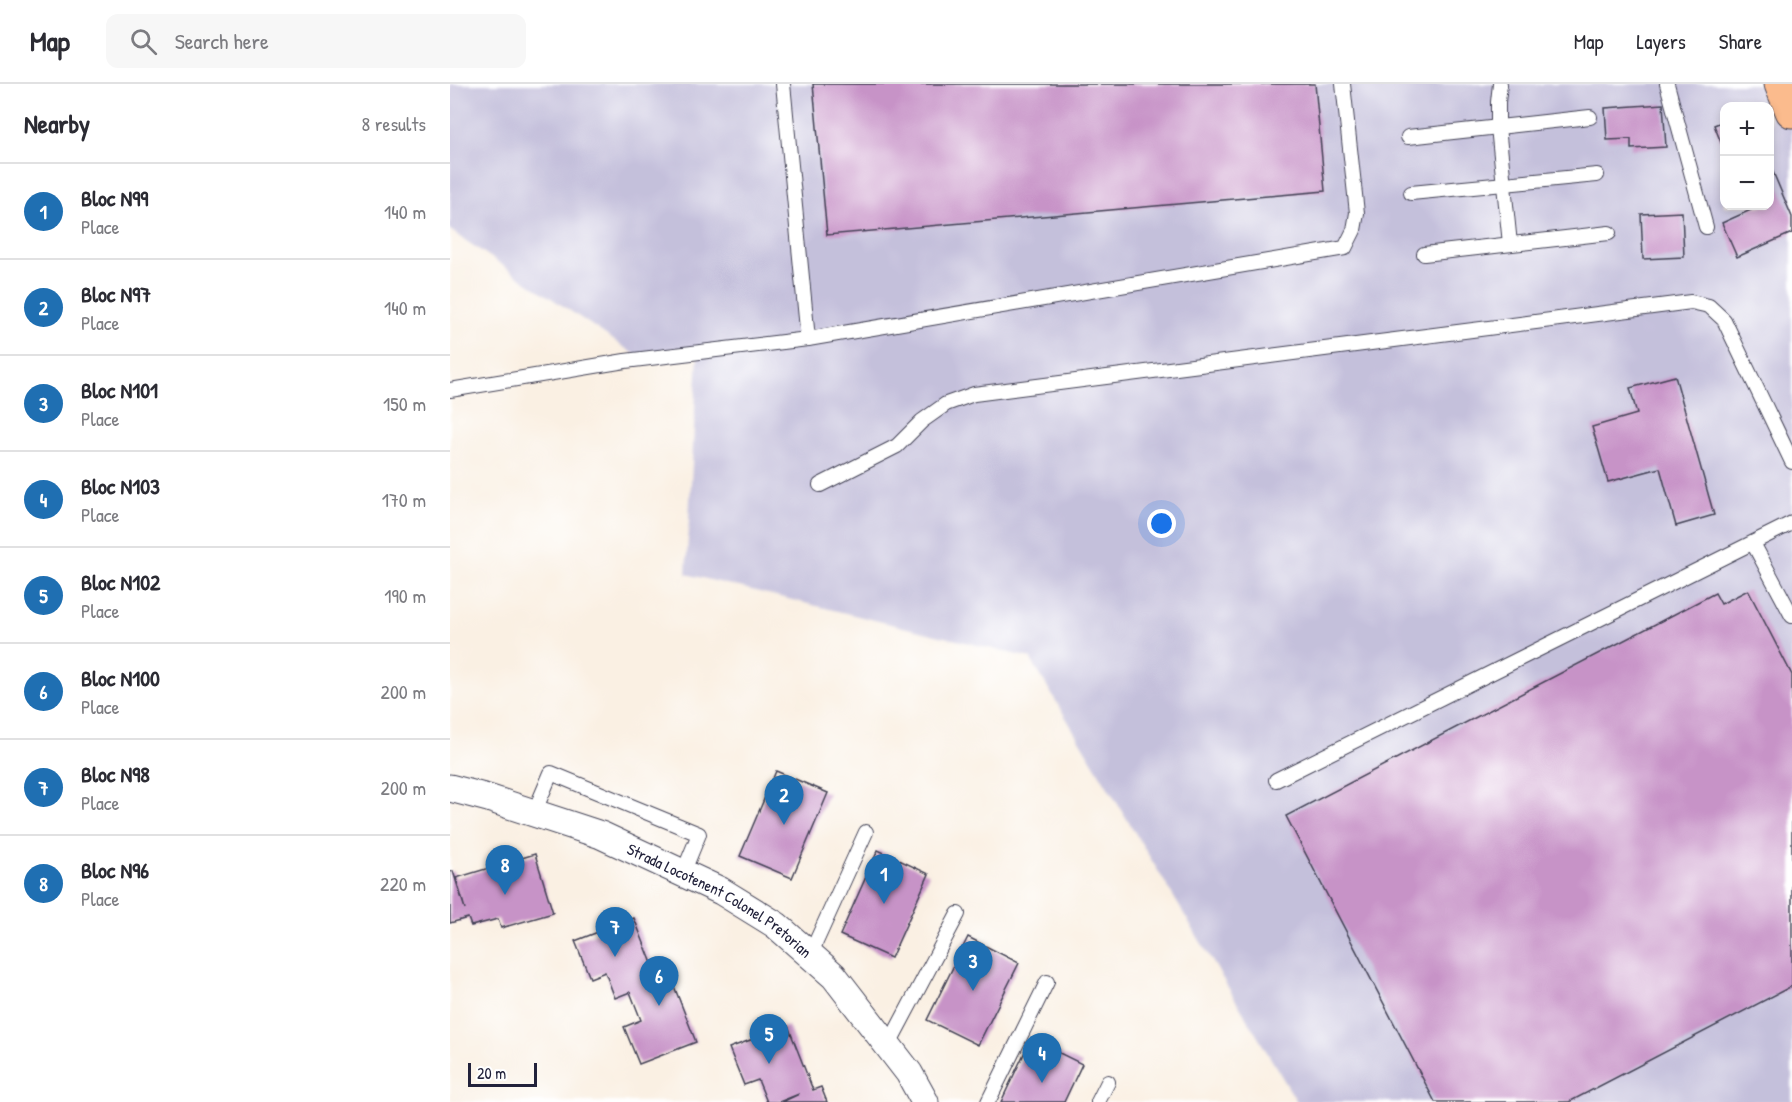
<!DOCTYPE html>
<html lang="en">
<head>
<meta charset="utf-8">
<style>
  body { margin:0; font-family:"Patrick Hand",sans-serif; background:#f7f7f7; color:#2b2b33 }
  .controls { position:absolute; right:18px; top:18px; display:grid; overflow:hidden; border-radius:12px; box-shadow:0 3px 9px #0003 }
  .controls button { width:54px; height:54px; display:grid; place-items:center; padding:0; border:0; border-bottom:2px solid #e1e1e2; background:#fff; color:#2b2b33; font:30px sans-serif }
  .scale { position:absolute; left:18px; bottom:15px; width:69px; box-sizing:border-box; padding-left:6px; border:3px solid #22223b; border-top:0; font-size:16px; line-height:21px; white-space:nowrap; color:#22223b; -webkit-text-stroke:4px #fff; paint-order:stroke }
  .you { position:absolute; left:712px; top:440px; width:21px; height:21px; margin:-15px; border:4px solid #fff; border-radius:50%; background:#1a73e8; box-shadow:0 0 0 9px #1a73e833 }
  .badge { display:grid; place-items:center; width:39px; height:39px; border-radius:50%; background:#1f6fb2; color:#fff; font-size:20px; font-weight:700 }
  .pin { position:absolute; translate:-50% -50px; filter:drop-shadow(0 2px 3px #0008) }
  .pin::after { content:''; position:absolute; top:32px; width:21px; height:18px; background:inherit; clip-path:polygon(0 0,100% 0,50% 100%) }
  .list { margin:0; padding:0; list-style:none }
  h2 { display:flex; justify-content:space-between; align-items:center; height:78px; margin:0; padding:0 24px; font-size:26px }
  h2 small { font-size:20px; font-weight:400; color:#7c7c81 }
  .list li { display:grid; grid-template-columns:39px 1fr auto; gap:18px; align-items:center; box-sizing:border-box; height:96px; padding:0 24px; border-top:2px solid #e1e1e2 }
  .list b { display:block; font-size:22px; white-space:nowrap }
  .list p { margin:0; font-size:20px; white-space:nowrap; color:#7c7c81 }
  .list em { font-size:20px; font-style:normal; color:#7c7c81 }
  .icon { flex:none; width:33px; height:33px; fill:none; stroke:currentColor; stroke-width:2; stroke-linecap:round; stroke-linejoin:round }
  .map { position:relative; flex:none; width:1342px; height:1018px; overflow:hidden }
  header { display:flex; align-items:center; gap:36px; box-sizing:border-box; height:84px; padding:0 30px; background:#fff; border-bottom:2px solid #e1e1e2 }
  header strong { font-size:28px }
  nav { display:flex; gap:33px; margin-inline-start:auto; font-size:21px }
  .search { width:420px; height:54px; background:#f7f7f7; display:flex; align-items:center; gap:15px; box-sizing:border-box; padding:0 21px; border-radius:12px; color:#7c7c81; font-size:22px }
  main { display:flex }
  aside { flex:1; background:#fff }
  .map>svg:first-child { display:block }
  .industrial { fill:#c4c0db; fill-rule:evenodd }
  .building { fill:#c793c7 }
  .lines { fill:none; stroke-linecap:round; stroke-linejoin:round }
  .lane-casing { stroke:#424154; stroke-width:16 }
  .street-casing { stroke:#424154; stroke-width:29 }
  .primary-casing { stroke:#424154; stroke-width:35 }
  .lane { stroke:#fff; stroke-width:14 }
  .street { stroke:#fff; stroke-width:27 }
  .primary { stroke:#fbbb8d; stroke-width:33 }
  .labels { text-anchor:middle; dominant-baseline:central; stroke-width:6; stroke-linejoin:round; paint-order:stroke }
  .street-label { font-size:16px; fill:#22223b; stroke:#fff }
</style>
</head>
<body>
<header>
<strong>Map</strong>
<div class="search"><svg class="icon" aria-label="search" viewBox="0 0 24 24"><circle cx="10" cy="10" r="6"/><path d="M15 15l6 6"/></svg>Search here</div>
<nav><a>Map</a><a>Layers</a><a>Share</a></nav>
</header>
<main>
<aside>
<h2>Nearby<small>8 results</small></h2>
<ul class="list">
<li><span class="badge">1</span><div><b>Bloc N99</b><p>Place</p></div><em>140 m</em></li>
<li><span class="badge">2</span><div><b>Bloc N97</b><p>Place</p></div><em>140 m</em></li>
<li><span class="badge">3</span><div><b>Bloc N101</b><p>Place</p></div><em>150 m</em></li>
<li><span class="badge">4</span><div><b>Bloc N103</b><p>Place</p></div><em>170 m</em></li>
<li><span class="badge">5</span><div><b>Bloc N102</b><p>Place</p></div><em>190 m</em></li>
<li><span class="badge">6</span><div><b>Bloc N100</b><p>Place</p></div><em>200 m</em></li>
<li><span class="badge">7</span><div><b>Bloc N98</b><p>Place</p></div><em>200 m</em></li>
<li><span class="badge">8</span><div><b>Bloc N96</b><p>Place</p></div><em>220 m</em></li>
</ul>
</aside>
<div class="map">
<svg width="1342" height="1018" viewBox="0 0 1342 1018">
  <rect width="100%" height="100%" fill="#fff"/>
  <filter id="ink" filterUnits="userSpaceOnUse"><feTurbulence type="fractalNoise" baseFrequency=".0167" numOctaves="2"/><feDisplacementMap in="SourceGraphic" scale="12" xChannelSelector="R" yChannelSelector="G"/><feConvolveMatrix kernelMatrix="1 2 1 2 8 2 1 2 1" color-interpolation-filters="sRGB"/></filter>
  <filter id="wash" filterUnits="userSpaceOnUse"><feTurbulence type="fractalNoise" baseFrequency=".008" numOctaves="4" result="noise"/><feDisplacementMap in="SourceGraphic" scale="24" xChannelSelector="R" yChannelSelector="G"/><feGaussianBlur stdDeviation="1.35" result="paint"/><feColorMatrix in="noise" values="0 0 0 0 0 0 0 0 0 0 0 0 0 0 0 0 0 1.4 0 .05"/><feComposite in="paint" operator="in"/></filter>
  <g filter="url(#wash)">
    <rect width="100%" height="100%" fill="#faf0e3"/>
    <path class="industrial" d="M0,0H1342V1018H847L580,574L236,490L248,271L193,276L0,146ZM1274,22H1320V122H1274Z"/>
    <g id="blocks">
      <g class="building">
        <polygon points="363,0 865,0 875,107 377,151"/>
        <polygon points="1213,20 1216,63 1181,65 1181,55 1157,56 1155,24"/>
        <polygon points="1274,37 1274,66 1264,41"/>
        <polygon points="1320,81 1342,133 1342,149 1287,173 1272,139 1301,126 1299,122 1320,122"/>
        <polygon points="1232,128 1234,173 1193,175 1191,130"/>
        <polygon points="1225,292 1264,431 1226,442 1210,384 1158,398 1142,343 1187,330 1180,304"/>
        <polygon points="1298,506 1342,591 1342,902 1119,1018 985,1018 836,732 1265,509 1271,520"/>
        <polygon points="326,687 378,709 342,794 290,772"/>
        <polygon points="428,766 479,790 441,874 390,851"/>
        <polygon points="85,770 103,829 51,844 48,835 21,842 18,834 0,839 0,788 3,787 15,825 6,794"/>
        <polygon points="184,834 209,897 220,892 246,958 189,980 174,943 191,936 180,908 165,914 155,888 140,894 125,857"/>
        <polygon points="518,853 569,879 528,961 477,936"/>
        <polygon points="338,942 363,1006 371,1003 377,1018 332,1018 349,1010 329,1018 317,1018 308,996 294,1001 279,964"/>
        <polygon points="581,955 632,980 614,1018 551,1018"/>
      </g>
    </g>
  </g>
  <g filter="url(#ink)">
    <use href="#blocks" fill-opacity="0" stroke="#424154" stroke-width="1.5"/>
    <g class="lines">
      <defs>
        <g id="lane">
          <polyline points="333,0 358,255"/>
          <polyline points="1050,0 1048,18 1048,43 1060,160"/>
          <polyline points="1217,0 1256,143"/>
          <polyline points="958,53 1140,33"/>
          <polyline points="961,109 1147,91"/>
          <polyline points="974,170 1159,149"/>
          <polyline points="0,306 175,277 358,255 895,164 904,146 907,129 893,0"/>
          <polyline points="370,401 447,362 472,337 496,320 524,310 1241,218 1259,222 1274,236 1342,378"/>
          <polyline points="1303,459 1342,532"/>
          <polyline points="826,696 1342,439"/>
          <polyline points="84,729 101,689 249,750 233,789"/>
          <polyline points="360,871 416,748"/>
          <polyline points="438,962 508,830"/>
          <polyline points="538,1018 597,898"/>
          <polyline points="648,1018 658,998"/>
        </g>
        <g id="street">
          <path id="s1" d="M0,704L38,714L151,751L271,807L326,841L384,892L459,989L475,1018"/>
        </g>
        <polyline id="primary" points="1331,0 1342,27"/>
      </defs>
      <use href="#lane" class="lane-casing"/>
      <use href="#street" class="street-casing"/>
      <use href="#primary" class="primary-casing"/>
      <use href="#lane" class="lane"/>
      <use href="#street" class="street"/>
      <use href="#primary" class="primary"/>
    </g>
  </g>
  <g class="labels">
    <g class="street-label">
      <text stroke="none"><textPath href="#s1" startOffset="294">Strada Locotenent Colonel Pretorian</textPath></text>
    </g>
  </g>
</svg>
<div class="controls">
<button>+</button>
<button>−</button>
</div>
<div class="scale">20 m</div>
<div class="you"></div>
<div class="pin badge" style="left:434px;top:820px">1</div>
<div class="pin badge" style="left:334px;top:741px">2</div>
<div class="pin badge" style="left:523px;top:907px">3</div>
<div class="pin badge" style="left:592px;top:999px">4</div>
<div class="pin badge" style="left:319px;top:980px">5</div>
<div class="pin badge" style="left:209px;top:922px">6</div>
<div class="pin badge" style="left:165px;top:873px">7</div>
<div class="pin badge" style="left:55px;top:811px">8</div>
</div>
</main>
</body>
</html>
